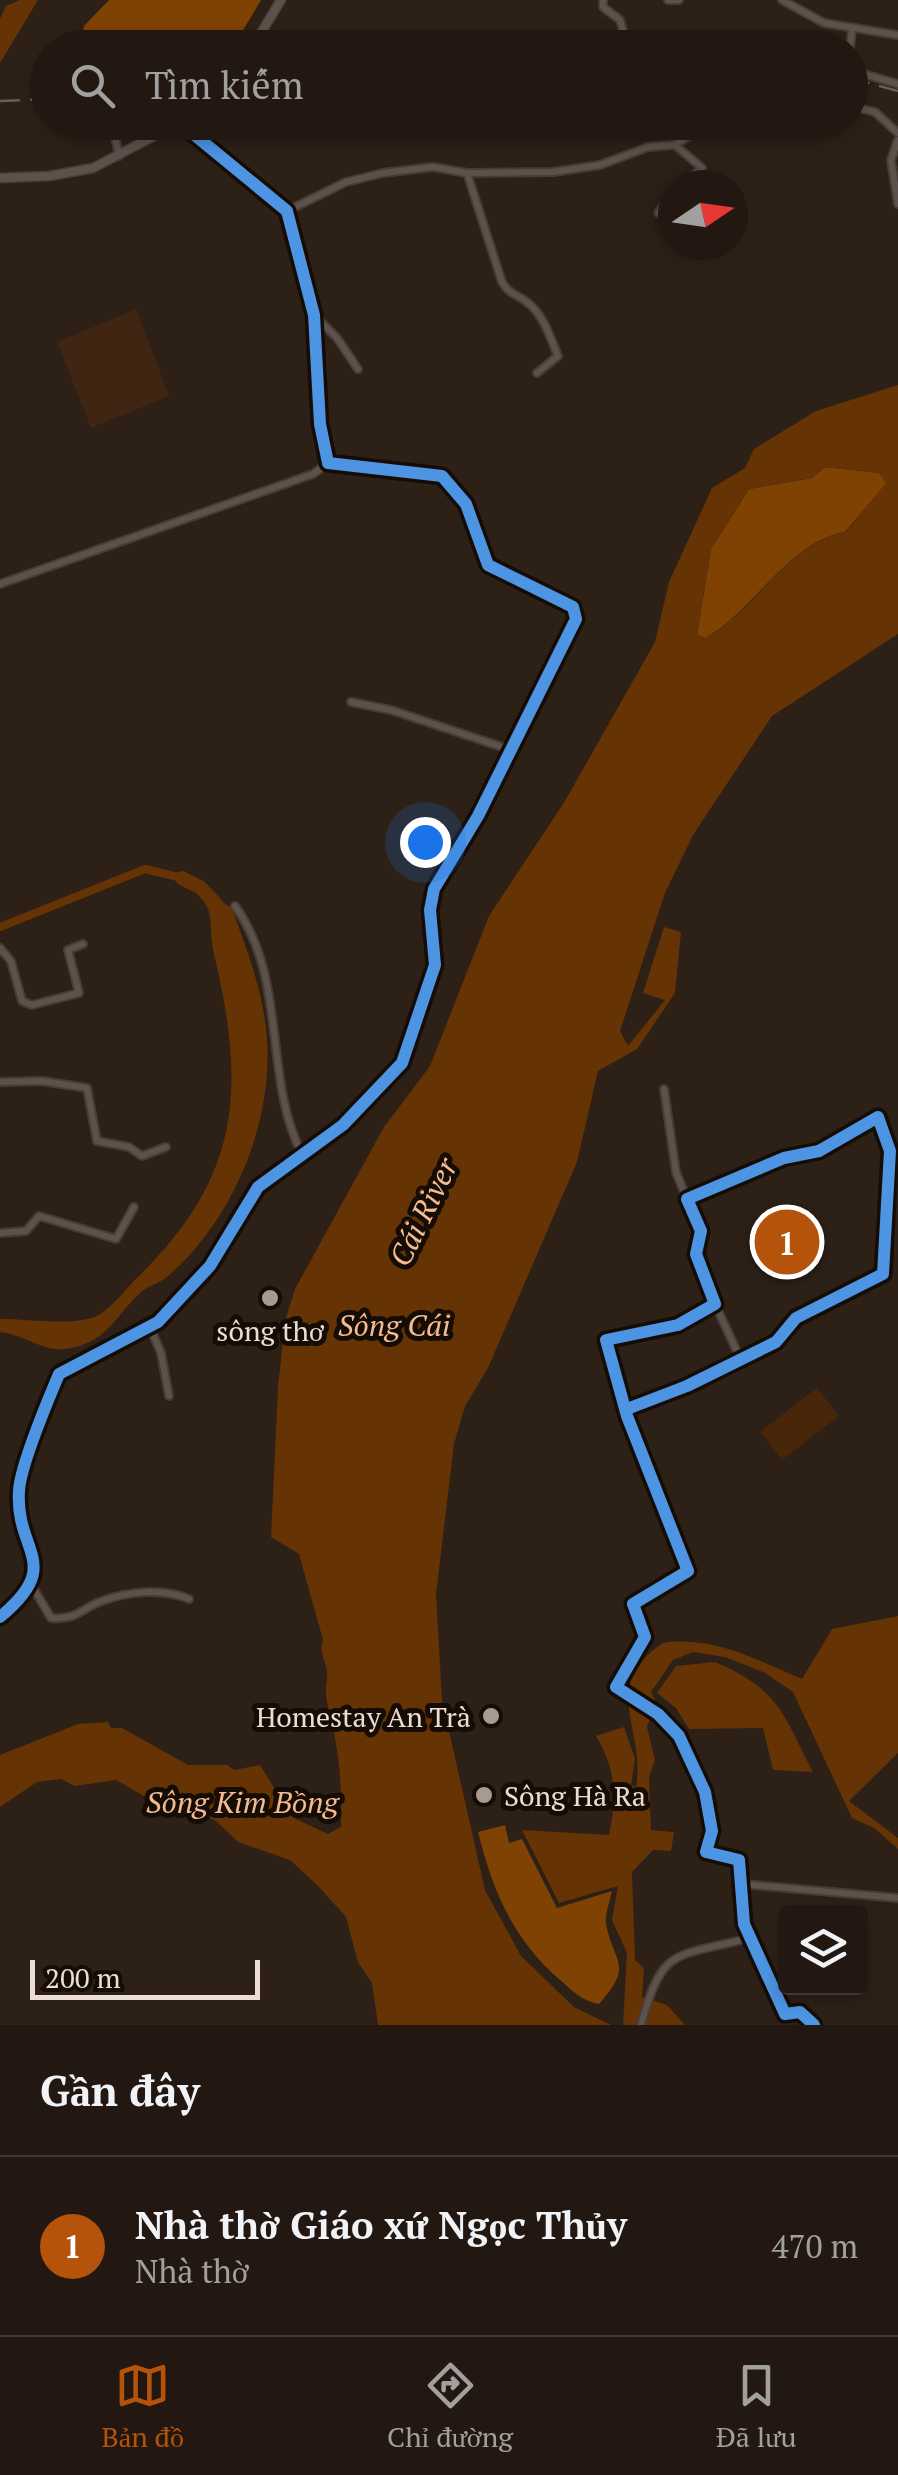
<!DOCTYPE html>
<html lang="vi">
<head>
<meta charset="utf-8">
<style>
  body { margin:0; font-family:"PT Serif",serif; background:#2e251f; color:#f1f3f6 }
  .controls { position:absolute; right:30px; bottom:30px; display:grid; overflow:hidden; border-radius:10px; box-shadow:0 5px 15px #0003 }
  .controls button { width:90px; height:90px; display:grid; place-items:center; padding:0; border:0; border-bottom:2px solid #3f3731; background:#221811; color:#f1f3f6; font:50px sans-serif }
  .compass { position:absolute; left:658px; top:170px; width:90px; height:90px; border-radius:50%; background:#221811; box-shadow:0 5px 15px #0003; rotate:77deg }
  .scale { position:absolute; left:30px; bottom:25px; width:230px; box-sizing:border-box; padding-left:10px; border:5px solid #ecdcd2; border-top:0; font-size:28px; line-height:35px; white-space:nowrap; color:#ecdcd2; -webkit-text-stroke:8px #150c05; paint-order:stroke }
  .you { position:absolute; left:425px; top:842px; width:35px; height:35px; margin:-25px; border:8px solid #fff; border-radius:50%; background:#1a73e8; box-shadow:0 0 0 15px #1a73e833 }
  .badge { display:grid; place-items:center; width:65px; height:65px; border-radius:50%; background:#b45309; color:#fff; font-size:32px; font-weight:700 }
  .pin { position:absolute; translate:-50% -50%; border:5px solid #fff; box-shadow:0 2px 10px #0006 }
  .list { margin:0; padding:0; list-style:none }
  h2 { display:flex; justify-content:space-between; align-items:center; height:130px; margin:0; padding:0 40px; font-size:42px }
  h2 small { font-size:32px; font-weight:400; color:#a2a09f }
  .list li { display:grid; grid-template-columns:65px 1fr auto; gap:30px; align-items:center; box-sizing:border-box; height:180px; padding:0 40px; border-top:2px solid #3f3731 }
  .list b { display:block; font-size:38px; white-space:nowrap }
  .list p { margin:0; font-size:32px; white-space:nowrap; color:#a2a09f }
  .list em { font-size:32px; font-style:normal; color:#a2a09f }
  .icon { flex:none; width:55px; height:55px; fill:none; stroke:currentColor; stroke-width:2; stroke-linecap:round; stroke-linejoin:round }
  .map { position:relative; flex:none; width:898px; height:2025px; overflow:hidden }
  .search { position:absolute; background:#221811; box-shadow:0 5px 15px #0003; left:30px; right:30px; top:30px; height:110px; display:flex; align-items:center; gap:25px; box-sizing:border-box; padding:0 35px; border-radius:55px; color:#a2a09f; font-size:38px }
  .sheet { height:310px; background:#221811 }
  nav { display:flex; justify-content:space-around; align-items:center; box-sizing:border-box; height:140px; border-top:2px solid #3f3731; background:#221811; font-size:28px; color:#a2a09f }
  nav a { display:grid; justify-items:center; gap:5px }
  nav .on { color:#b45309 }
  .map>svg:first-child { display:block }
  .built { fill:#402512 }
  .green { fill:#482609 }
  .forest { fill:#804203 }
  .water { fill:#653304; fill-rule:evenodd }
  .lines { fill:none; stroke-linecap:round; stroke-linejoin:round }
  .canal { stroke:#653304; stroke-width:8 }
  .river { stroke:#653304; stroke-width:14 }
  .minor-casing { stroke:#483d36; stroke-width:10 }
  .tertiary-casing { stroke:#483d36; stroke-width:11 }
  .minor { stroke:#5c524b; stroke-width:6 }
  .tertiary { stroke:#5c524b; stroke-width:8 }
  .rail { stroke:#685f58; stroke-width:2.5; stroke-dasharray:20 10; stroke-linecap:butt }
  .cycleway-casing { stroke:#150c05; stroke-width:19 }
  .cycleway { stroke:#4d94e3; stroke-width:12 }
  .poi-dot { fill:#a99a91; stroke:#150c05; stroke-width:4 }
  .labels { text-anchor:middle; dominant-baseline:central; stroke-width:10; stroke-linejoin:round; paint-order:stroke }
  .poi-label { font-size:28px; fill:#ecdcd2; stroke:#150c05 }
  .water-label { font-size:30px; font-style:italic; fill:#f6ba90; stroke:#150c05 }
</style>
</head>
<body>
<div class="map">
<svg width="898" height="2025" viewBox="0 0 898 2025">
  <rect width="100%" height="100%" fill="#2d2017"/>
  <polygon class="built" points="136,309 169,396 91,428 57,342"/>
  <polygon class="green" points="817,1388 839,1416 782,1460 760,1432"/>
  <g class="forest">
    <polygon points="109,0 261,0 233,47 80,47 84,26"/>
    <path d="M825,467L879,473L887,483L845,532C791,540 751,613 706,638L697,635L711,549L749,489L812,478Z"/>
    <path d="M505,1825L509,1843L522,1839L557,1908L612,1891C610,1900 605,1914 606,1923C613,1964 635,1963 599,2004C582,2001 573,1991 560,1980C513,1939 493,1892 478,1832Z"/>
  </g>
  <g class="water">
    <polygon points="20,0 38,0 0,63 0,19 6,6"/>
    <path d="M898,385V634L772,716L693,835L665,893L620,1031L628,1046L665,1000L643,993L664,927L681,932L675,993L637,1049L598,1071L577,1162L488,1368L465,1406L454,1444L436,1594L442,1700L485,1890L521,1956L574,2007L611,2025H378L372,1983L358,1962L346,1917L320,1888L290,1860L238,1842L216,1821L163,1796L156,1803L116,1780L75,1786L61,1779L37,1782L0,1807V1755L78,1724L108,1722L111,1728H122L188,1765H227L234,1770L260,1765L292,1817L328,1834L341,1827C342,1793 340,1757 332,1724C328,1705 324,1696 327,1678C329,1664 318,1655 323,1640L299,1554L271,1537L278,1387L285,1321L295,1289L384,1127L430,1066L489,916L565,801L655,642L669,582L712,488L745,468L754,449L816,411ZM825,467L879,473L886,483L846,532C791,540 752,613 706,638L697,635L711,549L749,489L812,478Z"/>
    <path d="M182,878L232,908C247,951 264,993 267,1039C273,1125 232,1221 167,1277C159,1284 149,1285 141,1292C113,1318 108,1343 65,1349C44,1352 22,1334 0,1332V1319C28,1319 65,1325 92,1318C109,1313 124,1290 137,1278C240,1178 246,1092 215,958C205,913 222,915 182,878Z"/>
    <path d="M898,1616V1753L849,1801L898,1838V1849L874,1828L852,1818L793,1692L765,1673L725,1657L693,1652L673,1660L651,1692L656,1702L647,1727L655,1760L649,1777L651,1830L674,1832L671,1851L653,1850L632,1872L635,1960L644,1968L642,1997L667,2005L685,2025H623L627,1953L612,1920L618,1886L559,1903L522,1830L609,1835C617,1795 616,1770 596,1736L624,1727L635,1759L631,1785L636,1787C647,1732 598,1686 663,1643C713,1635 757,1660 802,1679L832,1629Z"/>
    <path d="M715,1662C779,1689 783,1714 813,1772L773,1770L763,1728L689,1729L676,1708L657,1693L676,1666Z"/>
  </g>
  <g class="lines">
    <polyline class="canal" points="0,927 145,869 182,878"/>
    <polyline class="river" points="182,878 201,888 217,905"/>
    <defs>
      <g id="minor">
        <polyline points="603,0 603,7 620,20 628,48"/>
        <polyline points="668,0 679,0"/>
        <polyline points="782,0 824,23 898,35"/>
        <polyline points="850,48 852,29"/>
        <polyline points="850,70 898,84"/>
        <polyline points="850,106 875,112 898,133"/>
        <polyline points="112,122 119,156"/>
        <polyline points="898,140 891,160 898,204"/>
        <polyline points="675,145 702,168 683,185"/>
        <path d="M467,173L502,282C509,295 518,294 528,303C543,314 551,339 558,356L537,373"/>
        <polyline points="287,211 346,182 383,173 433,167 467,173 553,172 600,165 648,147 675,145 710,122"/>
        <polyline points="658,213 673,193"/>
        <polyline points="315,316 337,338 358,369"/>
        <polyline points="0,584 313,474 328,463"/>
        <polyline points="351,702 391,710 508,749"/>
        <path d="M235,906C288,979 263,1079 302,1154"/>
        <polyline points="0,948 11,961 22,1001 32,1005 79,993 68,950 83,944"/>
        <polyline points="0,1082 42,1081 87,1088 97,1141 129,1147 142,1156 166,1147"/>
        <polyline points="664,1089 676,1172 687,1199"/>
        <polyline points="0,1233 26,1231 39,1216 116,1239 134,1207"/>
        <polyline points="715,1304 740,1358"/>
        <polyline points="150,1327 161,1353 169,1396"/>
        <polyline points="627,1409 687,1386 776,1342 796,1318 883,1274 890,1151 878,1117 819,1151 784,1158 687,1199 701,1231 696,1254 715,1304 678,1325 606,1340 627,1416 688,1571 633,1604 645,1637 616,1687 658,1714 679,1736 705,1792 712,1831 706,1852 739,1860 744,1924 785,2014 800,2012 814,2025"/>
        <path d="M31,1584L51,1618C79,1620 81,1608 102,1601C129,1591 163,1588 189,1599"/>
        <path d="M0,1617C65,1563 15,1553 19,1491C20,1466 48,1400 59,1374L158,1322L210,1266L258,1187L343,1125L402,1063L435,965L430,910L434,889L478,816L576,619L573,607L488,565L466,504L442,476L328,463L320,424L314,315L287,211L180,123"/>
        <polyline points="743,1884 898,1898"/>
        <path d="M641,2025C663,1945 674,1958 749,1938"/>
      </g>
      <g id="tertiary">
        <polyline points="252,48 281,0"/>
        <polyline points="0,178 49,176 93,168 181,122"/>
      </g>
    </defs>
    <use href="#minor" class="minor-casing"/>
    <use href="#tertiary" class="tertiary-casing"/>
    <use href="#minor" class="minor"/>
    <use href="#tertiary" class="tertiary"/>
    <g class="rail">
      <polyline points="850,78 898,91"/>
      <polyline points="0,101 48,99"/>
    </g>
    <defs>
      <g id="cycleway">
        <polyline points="627,1409 687,1386 776,1342 796,1318 883,1274 890,1151 878,1117 819,1151 784,1158 687,1199 701,1231 696,1254 715,1304 678,1325 606,1340 627,1416 688,1571 633,1604 645,1637 616,1687 658,1714 679,1736 705,1792 712,1831 706,1852 739,1860 744,1924 785,2014 800,2012 814,2025"/>
        <path d="M0,1617C65,1563 15,1553 19,1491C20,1466 48,1400 59,1374L158,1322L210,1266L258,1187L343,1125L402,1063L435,965L430,910L434,889L478,816L576,619L573,607L488,565L466,504L442,476L328,463L320,424L314,315L287,211L180,123"/>
      </g>
    </defs>
    <use href="#cycleway" class="cycleway-casing"/>
    <use href="#cycleway" class="cycleway"/>
  </g>
  <g class="poi-dot">
    <circle cx="270" cy="1298" r="10"/>
    <circle cx="491" cy="1716" r="10"/>
    <circle cx="484" cy="1795" r="10"/>
  </g>
  <g class="labels">
    <g class="poi-label">
      <text x="270" y="1330">sông thơ</text>
      <text x="471" y="1716" text-anchor="end">Homestay An Trà</text>
      <text x="504" y="1795" text-anchor="start">Sông Hà Ra</text>
    </g>
    <g class="water-label">
      <text transform="translate(423 1212) rotate(-64)">Cái River</text>
      <text x="394" y="1325">Sông Cái</text>
      <text x="242" y="1802">Sông Kim Bồng</text>
    </g>
  </g>
</svg>
<div class="controls">
<button><svg class="icon" aria-label="layers" viewBox="0 0 24 24"><path d="M12 4l9 5-9 5-9-5zM3 14l9 5 9-5"/></svg></button>
</div>
<svg class="compass" viewBox="-18 -18 36 36"><path d="M0-13l5 13h-10z" fill="#e53935"/><path d="M0 13l5-13h-10z" fill="#a2a09f"/></svg>
<div class="scale">200 m</div>
<div class="you"></div>
<div class="pin badge" style="left:787px;top:1242px">1</div>
<div class="search"><svg class="icon" aria-label="search" viewBox="0 0 24 24"><circle cx="10" cy="10" r="6"/><path d="M15 15l6 6"/></svg>Tìm kiếm</div>
</div>
<section class="sheet">
<h2>Gần đây<small></small></h2>
<ul class="list">
<li><span class="badge">1</span><div><b>Nhà thờ Giáo xứ Ngọc Thủy</b><p>Nhà thờ</p></div><em>470 m</em></li>
</ul>
</section>
<nav>
<a class="on"><svg class="icon" aria-label="map" viewBox="0 0 24 24"><path d="M3 6l6-2 6 2 6-2v14l-6 2-6-2-6 2zM9 4v14M15 6v14"/></svg>Bản đồ</a>
<a><svg class="icon" aria-label="directions" viewBox="0 0 24 24"><path d="M12 3l9 9-9 9-9-9zM9 14v-3h6M13 9l2 2-2 2"/></svg>Chỉ đường</a>
<a><svg class="icon" aria-label="saved" viewBox="0 0 24 24"><path d="M7 4h10v16l-5-4-5 4z"/></svg>Đã lưu</a>
</nav>
</body>
</html>
